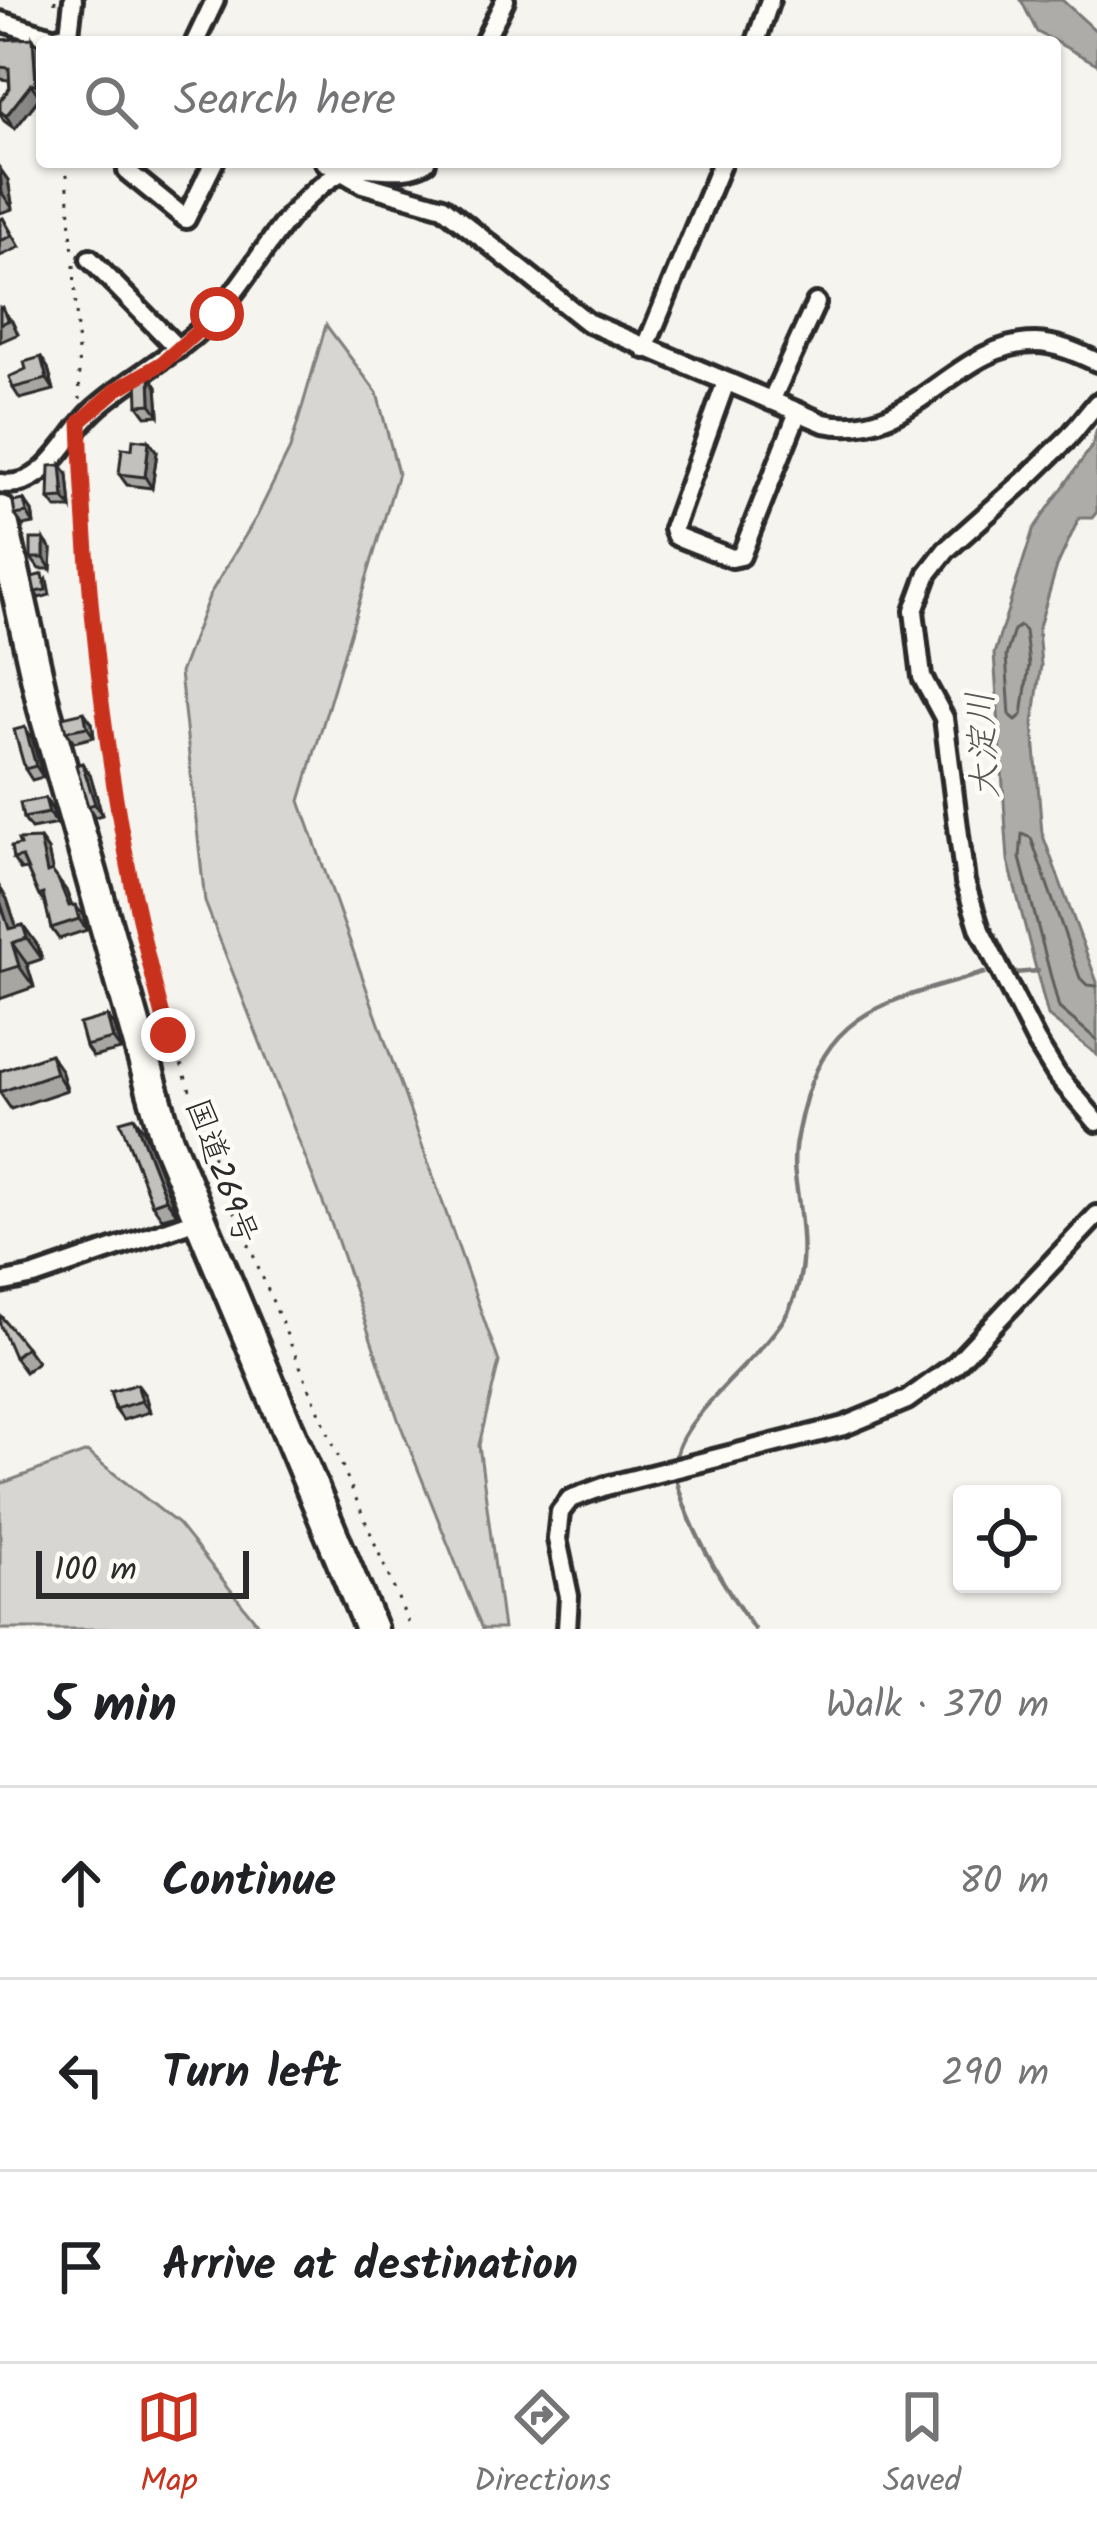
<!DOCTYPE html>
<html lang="en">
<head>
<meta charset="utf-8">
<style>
  body { margin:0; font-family:Kalam,"Klee One",sans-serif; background:#f2f2f2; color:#202124 }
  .controls { position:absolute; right:36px; bottom:36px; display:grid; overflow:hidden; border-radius:12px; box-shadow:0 3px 9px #0004 }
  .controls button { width:108px; height:108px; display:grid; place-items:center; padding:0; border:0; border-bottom:3px solid #e0e0e0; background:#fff; color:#202124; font:60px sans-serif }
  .scale { position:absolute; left:36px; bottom:30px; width:213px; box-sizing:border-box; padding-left:12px; border:6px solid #2b2b2b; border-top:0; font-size:33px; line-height:42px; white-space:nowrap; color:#2b2b2b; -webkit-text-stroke:9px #fdfcf7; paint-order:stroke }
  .stop { position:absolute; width:36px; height:36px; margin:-27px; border:9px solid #c8321e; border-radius:50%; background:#fff }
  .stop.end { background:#c8321e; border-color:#fff; box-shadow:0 3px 12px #0008 }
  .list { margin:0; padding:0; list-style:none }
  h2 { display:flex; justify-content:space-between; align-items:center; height:156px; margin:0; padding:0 48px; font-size:51px }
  h2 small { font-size:39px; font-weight:400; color:#757577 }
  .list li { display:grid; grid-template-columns:78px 1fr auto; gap:36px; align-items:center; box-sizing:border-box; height:192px; padding:0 48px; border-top:3px solid #e0e0e0 }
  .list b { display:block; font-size:45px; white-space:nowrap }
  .list em { font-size:39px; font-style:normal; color:#757577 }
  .icon { flex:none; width:66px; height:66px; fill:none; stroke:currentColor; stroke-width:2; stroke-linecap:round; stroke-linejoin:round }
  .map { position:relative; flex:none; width:1097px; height:1629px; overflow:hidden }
  .search { position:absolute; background:#fff; box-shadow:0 3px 9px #0004; left:36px; right:36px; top:36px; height:132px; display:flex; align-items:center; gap:30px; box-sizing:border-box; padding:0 42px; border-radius:12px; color:#757577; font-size:45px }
  .sheet { height:732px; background:#fff }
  nav { display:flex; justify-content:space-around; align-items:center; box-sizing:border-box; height:168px; border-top:3px solid #e0e0e0; background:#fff; font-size:33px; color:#757577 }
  nav a { display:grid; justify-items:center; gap:6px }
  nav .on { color:#c8321e }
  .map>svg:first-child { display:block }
  .green { fill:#d7d6d2; stroke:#81807e; stroke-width:3 }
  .water { fill:#adaca9; stroke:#797877; stroke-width:3 }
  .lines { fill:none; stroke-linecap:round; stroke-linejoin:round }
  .shore { stroke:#5f5f5d; stroke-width:3 }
  .stream { stroke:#797877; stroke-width:4.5 }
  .street-casing { stroke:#2b2b2b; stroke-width:26 }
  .highway-casing { stroke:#2b2b2b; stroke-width:39 }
  .path { stroke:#2b2b2b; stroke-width:3; stroke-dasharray:3 9; stroke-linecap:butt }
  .street { stroke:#fdfcf7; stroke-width:16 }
  .highway { stroke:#fdfcf7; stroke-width:30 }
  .wall { fill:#a7a6a3; stroke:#2b2b2b; stroke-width:3 }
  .shaded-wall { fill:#888785; stroke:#2b2b2b; stroke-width:3 }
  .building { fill:#c2c1be; stroke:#2b2b2b; stroke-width:3 }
  .route { stroke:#c8321e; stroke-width:15 }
  .labels { text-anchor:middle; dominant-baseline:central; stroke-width:9; stroke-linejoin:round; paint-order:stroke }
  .street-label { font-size:33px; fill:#2b2b2b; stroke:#fdfcf7 }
  .water-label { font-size:36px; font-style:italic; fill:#585857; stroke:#fdfcf7 }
</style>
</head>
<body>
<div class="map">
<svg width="1097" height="1629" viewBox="0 0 1097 1629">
  <rect width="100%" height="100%" fill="#f5f4ef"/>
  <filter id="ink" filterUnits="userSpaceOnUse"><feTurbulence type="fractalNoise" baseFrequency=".00833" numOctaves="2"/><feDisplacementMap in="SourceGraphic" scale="24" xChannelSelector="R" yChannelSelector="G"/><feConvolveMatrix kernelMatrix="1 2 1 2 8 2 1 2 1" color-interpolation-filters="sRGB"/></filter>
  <g filter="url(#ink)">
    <g class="green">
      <polygon points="326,325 377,393 398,473 300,801 499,1362 479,1445 503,1629 482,1629 398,1419 336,1236 205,902 180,673 210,594 257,516 290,449"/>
      <polygon points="87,1452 178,1524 262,1629 0,1629 0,1484"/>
    </g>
    <g class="water">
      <polygon points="1021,0 1062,0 1097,32 1097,64 1037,32"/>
      <polygon points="1097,429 1097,512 1092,518 1079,518 1057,566 1038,630 1041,665 1033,724 1042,833 1097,982 1097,1055 1048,1016 1008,860 994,654 1033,530 1092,446"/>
    </g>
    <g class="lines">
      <g class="shore">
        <polygon points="1020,626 1025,631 1029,665 1022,715 1016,720 1010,715 1006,656 1014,630"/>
        <polyline points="1097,986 1087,985 1080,978 1031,838 1022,834 1020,858 1059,1008 1097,1040"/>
      </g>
      <g class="stream">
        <polyline points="1014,973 1038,971"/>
        <path d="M675,1462C678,1416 766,1356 789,1310C811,1266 801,1222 795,1176C792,1153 797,1135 802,1113C827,1006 892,1001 984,973"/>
        <path d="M675,1473C685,1524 724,1586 754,1629"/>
      </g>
      <defs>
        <g id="street">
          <polyline points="0,21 68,42"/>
          <polyline points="56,37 69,34 73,0"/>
          <polyline points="195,42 215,0"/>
          <polyline points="484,42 505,0"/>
          <polyline points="756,42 770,0"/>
          <path d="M325,162L363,184L443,207L587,322L824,423C913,442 954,343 1035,343C1056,343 1078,353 1097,362"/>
          <polyline points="127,171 186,219 214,162"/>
          <polyline points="90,259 178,349"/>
          <polyline points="645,349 722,162"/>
          <polyline points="726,382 673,529 676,536 732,558 741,556 798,412"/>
          <polyline points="771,401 816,303"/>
          <polyline points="1097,403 1069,437 1025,480 946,550 928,573 914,611 922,677 944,718 965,882 980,930 1036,1041 1057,1075 1097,1122"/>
          <path d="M0,483C46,491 66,435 95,409C134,374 183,352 218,312C259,266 283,207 338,174C365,159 399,179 426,162"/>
          <polyline points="0,1283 34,1276 197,1220"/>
          <polyline points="567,1629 569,1596 557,1539 560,1512 570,1499 606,1486 844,1426 907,1400 954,1366 1097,1215"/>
        </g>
        <polyline id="highway" points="0,512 44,708 167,1140 371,1629"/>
      </defs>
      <use href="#street" class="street-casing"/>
      <use href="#highway" class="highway-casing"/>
      <g class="path">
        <polyline points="55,0 55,10"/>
        <polyline points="66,162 73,255"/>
        <polyline points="74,265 80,399"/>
        <polyline points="81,451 101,708 122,849 153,983 219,1174 411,1629"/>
      </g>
      <use href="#street" class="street"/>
      <use href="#highway" class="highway"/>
    </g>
    <g class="wall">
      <polygon points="0,32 2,40 42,51 42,97 40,97 15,129 4,121 0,114 0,101 10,88 9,80 0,79"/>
      <polygon points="0,169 8,180 13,209 0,213"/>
      <polygon points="3,218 20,247 0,256 0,219"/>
      <polygon points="0,308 12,321 18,334 0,342"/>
      <polygon points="41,357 48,368 54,390 20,399 13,388 26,369"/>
      <polygon points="150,376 157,387 159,415 146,416 138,405"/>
      <polygon points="157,452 152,488 127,485 119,474"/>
      <polygon points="68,475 71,508 56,508 49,499"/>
      <polygon points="24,500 32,511 34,524 23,526 15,515"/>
      <polygon points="52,550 51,569 39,569 31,558"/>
      <polygon points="47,579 50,595 39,598 35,592"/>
      <polygon points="92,723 94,737 74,742 66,731"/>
      <polygon points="32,738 43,777 32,780 25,769"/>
      <polygon points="90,774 102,815 95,817 88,806"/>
      <polygon points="45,798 52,809 57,824 31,829 23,818"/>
      <polygon points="40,839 48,850 52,872 66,890 72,906 83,915 87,930 59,939 51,928 46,905 39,896 27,869 21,870 13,859"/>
      <polygon points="0,888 7,899 16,927 23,925 38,946 42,959 27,964 34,987 0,999"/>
      <polygon points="107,1016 115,1027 121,1050 93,1057 85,1046"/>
      <polygon points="61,1070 67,1090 11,1109 0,1093 0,1071"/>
      <polygon points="134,1117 144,1131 177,1214 162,1218 152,1204"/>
      <polygon points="26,1347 37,1362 25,1372 14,1357"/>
      <polygon points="145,1395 150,1412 123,1420 115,1409"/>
    </g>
    <g class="shaded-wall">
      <polygon points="33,38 42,51 42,93 36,84"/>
      <polygon points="31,84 40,97 15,129 6,116"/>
      <polygon points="0,169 8,180 13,209 2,193"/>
      <polygon points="41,357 48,368 54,390 47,379"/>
      <polygon points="150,376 157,387 159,415 151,404"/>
      <polygon points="149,441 157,452 152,488 145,477"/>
      <polygon points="61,465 68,475 71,508 64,498"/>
      <polygon points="24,500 32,511 34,524 27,513"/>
      <polygon points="44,539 52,550 51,569 44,558"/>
      <polygon points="84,712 92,723 94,737 87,727"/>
      <polygon points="25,727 32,738 43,777 36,766"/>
      <polygon points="82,763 90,774 102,815 95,804"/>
      <polygon points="45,798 52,809 57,824 49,813"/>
      <polygon points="40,839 48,850 55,884 47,873"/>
      <polygon points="0,888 7,899 21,940 9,929 0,901"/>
      <polygon points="75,905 83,915 87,930 79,919"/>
      <polygon points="23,925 38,946 42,959 27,938"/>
      <polygon points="12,943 27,964 34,987 19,966"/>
      <polygon points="107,1016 115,1027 121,1050 113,1039"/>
      <polygon points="50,1054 61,1070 67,1090 56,1073"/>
      <polygon points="134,1117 144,1131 177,1214 166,1199"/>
      <polygon points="137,1384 145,1395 150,1412 142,1401"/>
    </g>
    <g class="building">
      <polygon points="33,38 36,84 31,84 6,116 0,111 0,101 10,88 9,68 0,67 0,40"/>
      <polygon points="3,218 12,236 0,241 0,219"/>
      <polygon points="2,307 8,321 0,324 0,308"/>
      <polygon points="41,357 47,379 13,388 9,377 26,369 24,362"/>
      <polygon points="150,376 151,404 138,405 137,377"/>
      <polygon points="133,439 149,441 145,477 119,474 122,448 132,449"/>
      <polygon points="61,465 64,498 49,499 50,466"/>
      <polygon points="24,500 27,513 15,515 13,502"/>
      <rect x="31" y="539" width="13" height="19"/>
      <polygon points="43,574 46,590 35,592 32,577"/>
      <polygon points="84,712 87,727 66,731 62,717"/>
      <polygon points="25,727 36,766 25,769 14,730"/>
      <polygon points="82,763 95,804 88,806 76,765"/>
      <polygon points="45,798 49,813 23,818 20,803"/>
      <polygon points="40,839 47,873 52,871 58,879 69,906 75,905 79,919 51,928 43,894 39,896 22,857 13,859 11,847 20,845 18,840"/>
      <polygon points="0,901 9,929 23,925 27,938 12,943 19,966 0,972"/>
      <polygon points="107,1016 113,1039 85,1046 79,1024"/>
      <polygon points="50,1054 56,1073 0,1092 0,1071"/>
      <polygon points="134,1117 166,1199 152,1204 120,1121"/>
      <polygon points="0,1315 26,1347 14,1357 0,1324"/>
      <polygon points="137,1384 142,1401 115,1409 110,1392"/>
    </g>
  </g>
  <g class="lines" filter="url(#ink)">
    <path class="route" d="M168,1035C112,835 87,629 80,422L116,390L162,363L217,314"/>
  </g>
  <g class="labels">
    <g class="street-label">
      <text transform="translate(220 1172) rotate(70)">国道269号</text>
    </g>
    <g class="water-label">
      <text transform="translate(985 745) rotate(-93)">大淀川</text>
    </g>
  </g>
</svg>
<div class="controls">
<button><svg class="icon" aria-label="locate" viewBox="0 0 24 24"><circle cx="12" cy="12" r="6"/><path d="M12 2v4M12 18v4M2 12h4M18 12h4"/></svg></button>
</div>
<div class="scale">100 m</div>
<div class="stop" style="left:217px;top:314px"></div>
<div class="stop end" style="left:168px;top:1035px"></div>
<div class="search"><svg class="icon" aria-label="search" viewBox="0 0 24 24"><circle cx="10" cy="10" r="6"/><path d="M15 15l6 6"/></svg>Search here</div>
</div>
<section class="sheet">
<h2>5 min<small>Walk · 370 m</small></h2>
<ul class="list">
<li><svg class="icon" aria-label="ahead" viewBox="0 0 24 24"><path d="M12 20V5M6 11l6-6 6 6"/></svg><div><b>Continue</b></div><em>80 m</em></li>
<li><svg class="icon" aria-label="left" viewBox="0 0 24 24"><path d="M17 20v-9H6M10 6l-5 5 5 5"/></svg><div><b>Turn left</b></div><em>290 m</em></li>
<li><svg class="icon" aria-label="arrive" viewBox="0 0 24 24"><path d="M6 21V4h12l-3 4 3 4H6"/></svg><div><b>Arrive at destination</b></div></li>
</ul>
</section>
<nav>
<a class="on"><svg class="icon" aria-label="map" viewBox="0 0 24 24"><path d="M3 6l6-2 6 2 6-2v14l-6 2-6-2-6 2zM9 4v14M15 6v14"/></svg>Map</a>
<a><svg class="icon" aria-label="directions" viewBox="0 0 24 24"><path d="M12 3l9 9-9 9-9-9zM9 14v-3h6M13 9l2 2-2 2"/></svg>Directions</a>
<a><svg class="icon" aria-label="saved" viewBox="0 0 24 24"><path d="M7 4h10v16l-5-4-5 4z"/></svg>Saved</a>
</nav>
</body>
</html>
